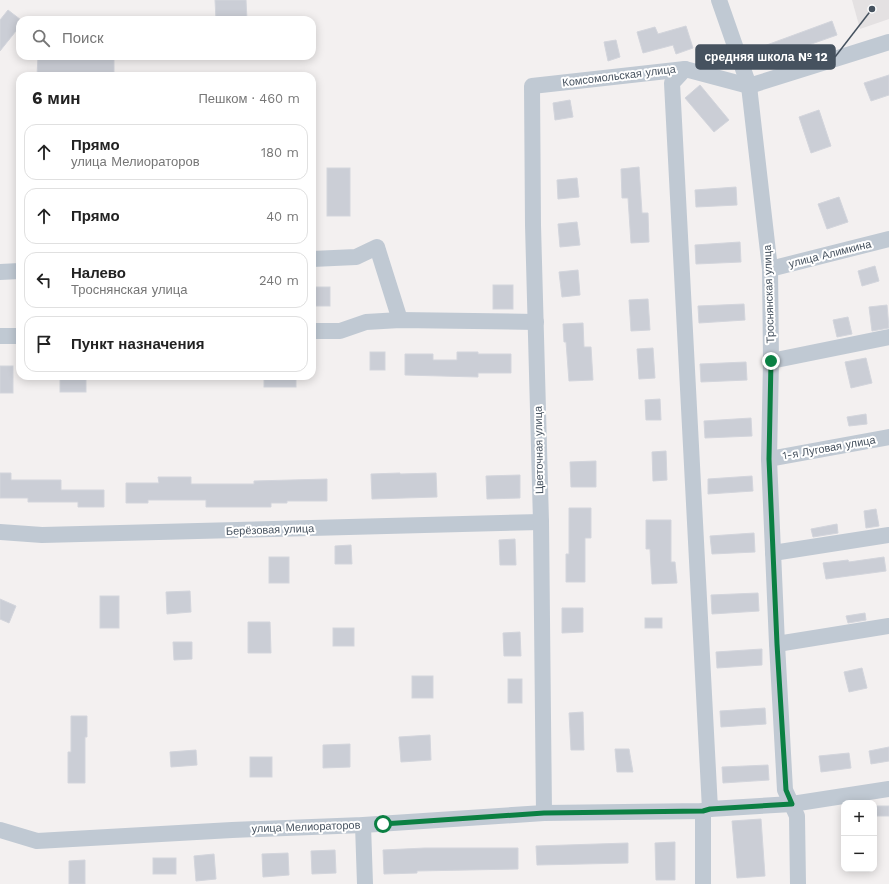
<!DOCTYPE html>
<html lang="ru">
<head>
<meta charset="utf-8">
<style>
  body { margin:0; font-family:"Work Sans",sans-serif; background:#f2f2f2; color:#222 }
  .controls { position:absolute; right:12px; bottom:12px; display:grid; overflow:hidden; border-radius:8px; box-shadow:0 2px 10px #0003 }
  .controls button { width:36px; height:36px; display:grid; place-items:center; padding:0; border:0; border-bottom:1px solid #e0e0e0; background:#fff; color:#222; font:20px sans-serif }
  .stop { position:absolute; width:12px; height:12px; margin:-9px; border:3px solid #0b8043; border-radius:50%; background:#fff }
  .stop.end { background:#0b8043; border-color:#fff; box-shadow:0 1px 4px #0008 }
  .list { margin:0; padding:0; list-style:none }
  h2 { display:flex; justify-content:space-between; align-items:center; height:52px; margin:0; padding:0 16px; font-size:17px }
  h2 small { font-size:13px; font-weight:400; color:#767676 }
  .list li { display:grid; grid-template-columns:26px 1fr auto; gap:12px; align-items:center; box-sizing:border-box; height:56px; margin:0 8px 8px; padding:0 8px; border:1px solid #e0e0e0; border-radius:12px }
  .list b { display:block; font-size:15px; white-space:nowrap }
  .list p { margin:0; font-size:13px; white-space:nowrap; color:#767676 }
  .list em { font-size:13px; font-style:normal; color:#767676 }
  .icon { flex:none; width:22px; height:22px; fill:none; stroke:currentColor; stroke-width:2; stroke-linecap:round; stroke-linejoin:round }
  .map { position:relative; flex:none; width:889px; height:884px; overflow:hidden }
  .search { position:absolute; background:#fff; box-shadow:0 2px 10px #0003; left:16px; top:16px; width:300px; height:44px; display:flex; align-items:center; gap:10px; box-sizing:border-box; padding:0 14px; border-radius:12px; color:#767676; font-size:15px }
  .panel { position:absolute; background:#fff; box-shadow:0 2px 10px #0003; left:16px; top:72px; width:300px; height:308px; border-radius:12px }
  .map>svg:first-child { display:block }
  .education { fill:#e4e1e2 }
  .building { fill:#cbced6; stroke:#d3d5dc }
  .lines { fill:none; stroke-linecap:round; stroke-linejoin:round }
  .minor { stroke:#c0c9d3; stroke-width:16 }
  .route { stroke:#0b8043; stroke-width:5 }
  .labels { text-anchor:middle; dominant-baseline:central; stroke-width:4; stroke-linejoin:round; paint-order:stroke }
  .street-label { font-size:11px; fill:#46525f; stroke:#fff }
  .leader { fill:none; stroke:#46525f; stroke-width:1.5 }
  .callout-dot { fill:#46525f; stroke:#fff; stroke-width:1.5 }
  .callout { fill:#46525f; stroke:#46525f; stroke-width:1.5 }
  .callout-label { font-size:12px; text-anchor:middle; font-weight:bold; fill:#fff }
</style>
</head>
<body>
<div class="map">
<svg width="889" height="884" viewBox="0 0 889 884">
  <rect width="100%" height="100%" fill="#f3f0f0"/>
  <polygon class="education" points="852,0 889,0 889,19 860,29"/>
  <g class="building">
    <polygon points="215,0 246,0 247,20 216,20"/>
    <polygon points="8,10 21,20 20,26 0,51 0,20"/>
    <polygon points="832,21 837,35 769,59 764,46"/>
    <polygon points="686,26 693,48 676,54 673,45 643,53 637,32 655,27 658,34"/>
    <polygon points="616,40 620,57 608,61 604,42"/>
    <polygon points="38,56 114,56 114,76 37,76"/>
    <polygon points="889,75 889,95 871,101 864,83"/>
    <polygon points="700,85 729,120 714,132 685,98"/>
    <polygon points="570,100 573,117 555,120 553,103"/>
    <polygon points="819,110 831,146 811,153 799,117"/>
    <polygon points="639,167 642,213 648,213 649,242 631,243 628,198 622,198 621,169"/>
    <rect x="327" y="168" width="23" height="48"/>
    <polygon points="577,178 579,197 558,199 557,180"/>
    <polygon points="736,187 737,205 696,207 695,190"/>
    <polygon points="839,197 848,222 827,229 818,204"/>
    <polygon points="577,222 580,245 560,247 558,224"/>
    <polygon points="740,242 741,262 696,264 695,245"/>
    <polygon points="875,266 879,281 862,286 858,271"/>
    <polygon points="578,270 580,295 562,297 559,272"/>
    <rect x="493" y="285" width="20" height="24"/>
    <rect x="312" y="287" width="18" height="19"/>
    <polygon points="648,299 650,330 631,331 629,300"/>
    <polygon points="744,304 745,320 699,323 698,306"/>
    <polygon points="887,305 889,328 872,331 869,307"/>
    <polygon points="848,317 852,334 837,337 833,320"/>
    <polygon points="583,323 584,347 591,347 593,380 569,381 566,342 564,342 563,324"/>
    <polygon points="653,348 655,378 639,379 637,349"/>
    <rect x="370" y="352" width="15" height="18"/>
    <polygon points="457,352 478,352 478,354 511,354 511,373 478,373 478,377 405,375 405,354 433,354 433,360 457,360"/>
    <polygon points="866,358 872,383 851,388 845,362"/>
    <polygon points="746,362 747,380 701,382 700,364"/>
    <rect x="0" y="366" width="13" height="27"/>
    <rect x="60" y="376" width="26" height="16"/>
    <rect x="264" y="376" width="32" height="11"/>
    <polygon points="660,399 661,420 646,420 645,400"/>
    <polygon points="866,414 867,424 849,426 847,417"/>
    <polygon points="751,418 752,436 705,438 704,421"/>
    <polygon points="666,451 667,480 653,481 652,452"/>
    <polygon points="596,461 596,487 571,487 570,462"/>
    <polygon points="0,473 11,473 11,480 61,480 61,490 104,490 104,507 78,507 78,502 28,502 28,498 0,498"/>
    <polygon points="400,473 400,474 436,473 437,497 372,499 371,474"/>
    <polygon points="520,475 520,498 487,499 486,476"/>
    <polygon points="752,476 753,491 708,494 708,479"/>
    <polygon points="158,477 191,477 191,484 254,484 254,481 327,479 327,501 287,501 287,503 271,503 271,507 206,507 206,500 148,500 148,503 126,503 126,483 159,483"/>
    <polygon points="569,508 591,508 591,538 585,538 585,582 566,582 566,554 569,554"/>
    <polygon points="876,509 879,526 866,528 864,511"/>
    <polygon points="646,520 671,520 671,562 675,562 677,583 652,584 650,549 646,549"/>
    <polygon points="837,524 838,533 813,537 811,529"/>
    <polygon points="754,533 755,552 712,554 710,536"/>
    <polygon points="515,539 516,565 500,565 499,540"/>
    <polygon points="351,545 352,564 335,564 335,546"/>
    <rect x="269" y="557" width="20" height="26"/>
    <polygon points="884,557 886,571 826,579 823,563 848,560 849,562"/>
    <polygon points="190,591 191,612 167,614 166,592"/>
    <polygon points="758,593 759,611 712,614 711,595"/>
    <rect x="100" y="596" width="19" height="32"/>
    <polygon points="0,599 16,606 9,623 0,619"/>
    <polygon points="562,608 583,608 583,632 562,633"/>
    <polygon points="865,613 866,620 848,623 846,616"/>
    <rect x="645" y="618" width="17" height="10"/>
    <polygon points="248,622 270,622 271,653 248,653"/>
    <rect x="333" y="628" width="21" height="18"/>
    <polygon points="520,632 521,656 504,656 503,633"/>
    <polygon points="173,642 192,642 192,659 174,660"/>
    <polygon points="762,649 762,665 717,668 716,652"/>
    <polygon points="862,668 867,688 849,692 844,672"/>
    <rect x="412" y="676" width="21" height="22"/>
    <rect x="508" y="679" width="14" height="24"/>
    <polygon points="765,708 766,724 721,727 720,711"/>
    <polygon points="583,712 584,750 571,750 569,713"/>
    <polygon points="71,716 87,716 87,737 85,737 85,783 68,783 68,752 71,752"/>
    <polygon points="430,735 431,760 401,762 399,737"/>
    <polygon points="350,744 350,767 323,768 323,745"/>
    <polygon points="889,747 889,761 871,764 869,751"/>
    <polygon points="615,749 629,749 633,772 617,772"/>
    <polygon points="196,750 197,765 171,767 170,752"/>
    <polygon points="849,753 851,768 821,772 819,756"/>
    <rect x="250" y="757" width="22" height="20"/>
    <polygon points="768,765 769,780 723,783 722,767"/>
    <rect x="876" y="806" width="13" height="10"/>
    <polygon points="761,819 765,876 737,878 732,821"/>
    <polygon points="675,842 675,880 656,880 655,843"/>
    <polygon points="628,843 628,863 537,865 536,846"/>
    <polygon points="425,848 518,848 518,869 417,871 417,873 384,874 383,850"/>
    <polygon points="335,850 336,873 312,874 311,851"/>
    <polygon points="288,853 289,875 263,877 262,854"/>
    <polygon points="214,854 216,879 196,881 194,856"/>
    <rect x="153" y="858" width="23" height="16"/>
    <polygon points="85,860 85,884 69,884 69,861"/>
  </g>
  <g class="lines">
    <g class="minor">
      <polyline points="719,0 749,86 770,269 771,361 769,459 777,644 785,790 797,816 798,884"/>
      <polyline points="685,69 672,83 710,809 792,804 889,789"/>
      <polyline points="312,259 356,257 377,247 400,320"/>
      <polyline points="770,269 889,239"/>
      <polyline points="0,272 20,271"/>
      <polyline points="312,331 340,331 366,322 400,320 536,322"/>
      <polyline points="0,336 20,336"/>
      <polyline points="771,361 889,337"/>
      <polyline points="769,459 889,437"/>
      <polyline points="0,532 42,535 541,522"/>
      <polyline points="773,553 889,535"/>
      <polyline points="777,644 889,626"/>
      <polyline points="703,811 703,884"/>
      <polyline points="544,813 541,522 533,225 532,86 685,69 749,86 889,42"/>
      <polyline points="363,825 365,884"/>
      <polyline points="0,830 37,841 232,830 363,825 544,813 703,811 710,809"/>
    </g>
  </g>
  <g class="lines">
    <polyline class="route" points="383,824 544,813 703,811 710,809 792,804 786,790 777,644 769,459 771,361"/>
  </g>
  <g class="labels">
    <g class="street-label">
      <text transform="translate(619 76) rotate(-7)">Комсомольская улица</text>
      <text transform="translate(830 254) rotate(-14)">улица Алимкина</text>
      <text transform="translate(769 294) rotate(-92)">Троснянская улица</text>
      <text transform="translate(829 448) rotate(-10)">1-я Луговая улица</text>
      <text transform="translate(539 450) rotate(-91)">Цветочная улица</text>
      <text transform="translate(270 530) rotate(-2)">Берёзовая улица</text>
      <text transform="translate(306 827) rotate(-2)">улица Мелиораторов</text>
    </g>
  </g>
  <path class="leader" d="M872 9L835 57"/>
  <circle class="callout-dot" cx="872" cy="9" r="4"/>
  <rect class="callout" x="696" y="45" width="139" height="24" rx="4"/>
  <g class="callout-label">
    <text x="766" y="61">средняя школа № 12</text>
  </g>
</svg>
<div class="controls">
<button>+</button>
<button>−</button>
</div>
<div class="stop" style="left:383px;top:824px"></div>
<div class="stop end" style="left:771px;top:361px"></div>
<div class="search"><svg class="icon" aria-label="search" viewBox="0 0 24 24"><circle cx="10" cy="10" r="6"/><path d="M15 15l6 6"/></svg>Поиск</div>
<section class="panel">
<h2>6 мин<small>Пешком · 460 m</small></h2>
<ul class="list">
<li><svg class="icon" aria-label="ahead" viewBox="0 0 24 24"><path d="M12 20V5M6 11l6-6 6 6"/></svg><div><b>Прямо</b><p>улица Мелиораторов</p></div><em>180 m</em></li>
<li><svg class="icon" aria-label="ahead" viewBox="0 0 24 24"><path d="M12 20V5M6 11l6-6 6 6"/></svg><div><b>Прямо</b></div><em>40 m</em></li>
<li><svg class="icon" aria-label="left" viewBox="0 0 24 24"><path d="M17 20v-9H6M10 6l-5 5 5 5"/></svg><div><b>Налево</b><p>Троснянская улица</p></div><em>240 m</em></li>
<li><svg class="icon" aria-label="arrive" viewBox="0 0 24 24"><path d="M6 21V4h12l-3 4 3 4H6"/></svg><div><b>Пункт назначения</b></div></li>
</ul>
</section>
</div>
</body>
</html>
